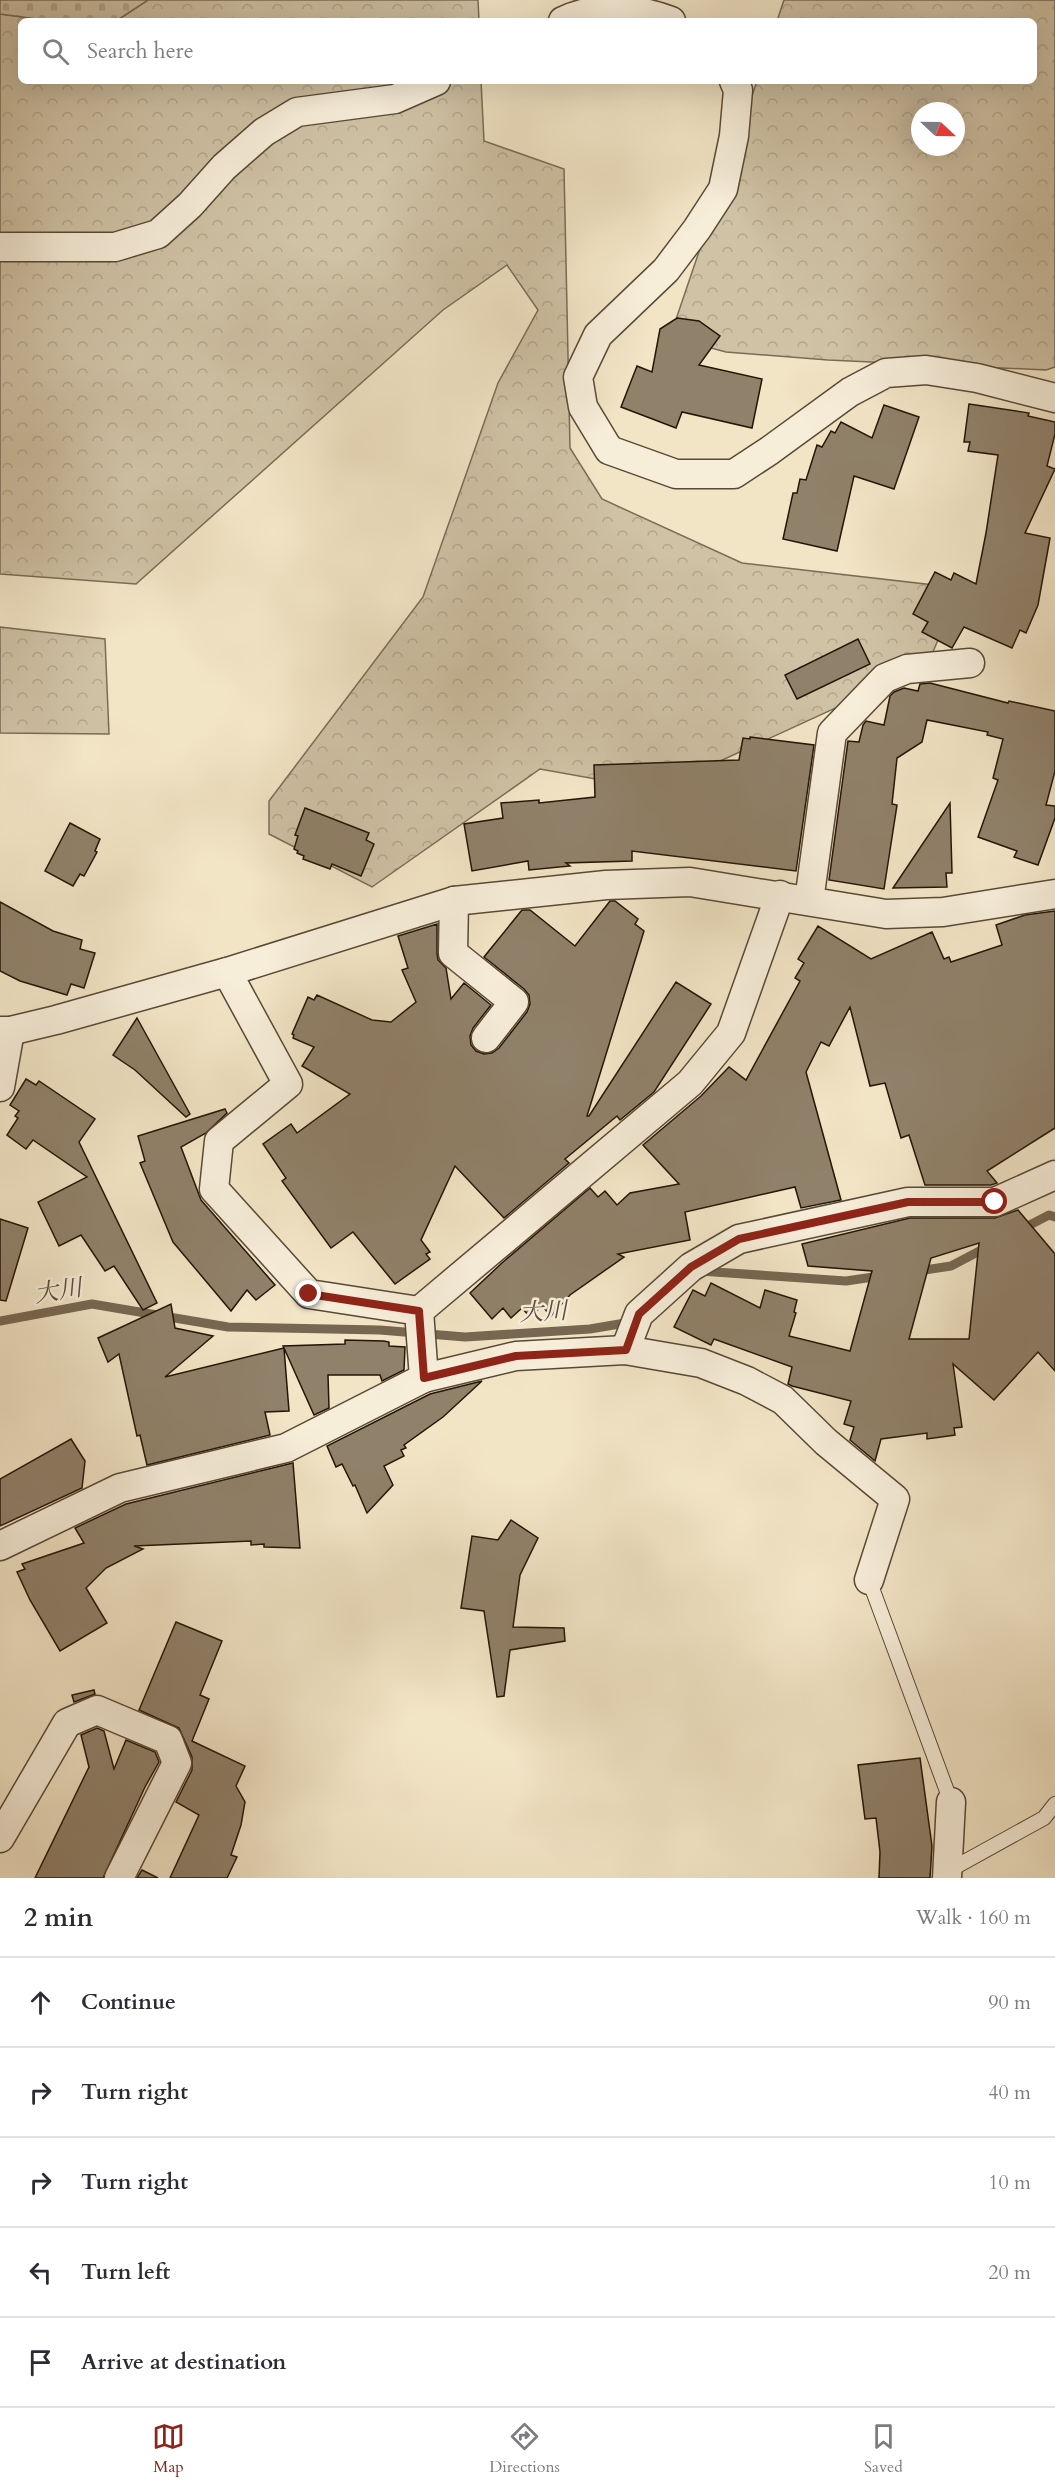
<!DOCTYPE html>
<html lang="en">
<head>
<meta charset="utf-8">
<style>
  body { margin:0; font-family:Cardo,"Noto Serif JP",serif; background:#f7f7f7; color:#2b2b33 }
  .compass { position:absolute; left:911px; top:102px; width:54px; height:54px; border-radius:50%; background:#fff; box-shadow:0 6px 24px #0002; rotate:112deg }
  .stop { position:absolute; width:18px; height:18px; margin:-14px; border:4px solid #8f2418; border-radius:50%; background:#fff }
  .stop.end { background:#8f2418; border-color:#fff; box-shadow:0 2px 6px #0008 }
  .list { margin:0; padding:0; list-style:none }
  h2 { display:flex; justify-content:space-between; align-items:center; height:78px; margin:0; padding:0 24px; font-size:26px }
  h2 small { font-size:20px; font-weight:400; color:#7c7c81 }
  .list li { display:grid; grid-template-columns:39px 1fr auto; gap:18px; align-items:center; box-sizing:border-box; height:90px; padding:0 24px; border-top:2px solid #e1e1e2 }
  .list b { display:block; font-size:22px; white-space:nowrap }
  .list em { font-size:20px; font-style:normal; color:#7c7c81 }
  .icon { flex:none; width:33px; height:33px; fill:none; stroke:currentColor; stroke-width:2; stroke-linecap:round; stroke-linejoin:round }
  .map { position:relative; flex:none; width:1055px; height:1878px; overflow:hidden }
  .search { position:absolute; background:#fff; box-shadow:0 6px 24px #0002; left:18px; right:18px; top:18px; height:66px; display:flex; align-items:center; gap:15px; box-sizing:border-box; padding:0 21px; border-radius:9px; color:#7c7c81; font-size:22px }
  .sheet { height:528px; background:#fff }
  nav { display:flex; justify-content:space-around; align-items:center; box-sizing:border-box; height:84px; border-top:2px solid #e1e1e2; background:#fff; font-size:16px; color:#7c7c81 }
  nav a { display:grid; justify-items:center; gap:3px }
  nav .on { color:#8f2418 }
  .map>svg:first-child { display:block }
  .forest { fill:url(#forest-crowns); stroke:#7a6c56; stroke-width:1.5; fill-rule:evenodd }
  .cemetery { fill:url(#cemetery-stones); stroke:#7a6c56; stroke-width:1.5 }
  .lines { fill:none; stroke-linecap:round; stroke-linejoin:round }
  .stream { stroke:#776752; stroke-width:9 }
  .building { fill:#90816a; stroke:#261506; stroke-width:1.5; fill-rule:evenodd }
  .service-casing { stroke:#594936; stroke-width:16 }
  .minor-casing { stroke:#594936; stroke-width:31 }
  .service { stroke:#f7eeda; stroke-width:14 }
  .minor { stroke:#f7eeda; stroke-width:28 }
  .route { stroke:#8f2418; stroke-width:8 }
  .labels { text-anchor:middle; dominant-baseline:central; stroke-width:5; stroke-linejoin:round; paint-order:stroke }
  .water-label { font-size:24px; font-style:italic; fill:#5c4c39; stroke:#f7eeda }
</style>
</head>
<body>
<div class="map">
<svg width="1055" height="1878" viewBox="0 0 1055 1878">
  <defs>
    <pattern id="forest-crowns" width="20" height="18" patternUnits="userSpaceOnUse" patternTransform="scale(1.5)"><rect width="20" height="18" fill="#cfc2a5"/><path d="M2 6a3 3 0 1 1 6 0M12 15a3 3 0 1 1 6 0" fill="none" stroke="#b2a68d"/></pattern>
    <pattern id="cemetery-stones" width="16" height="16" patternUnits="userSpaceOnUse" patternTransform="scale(1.5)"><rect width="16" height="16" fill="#cfc2a5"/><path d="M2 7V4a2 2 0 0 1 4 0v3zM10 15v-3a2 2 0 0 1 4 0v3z" fill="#b2a68d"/></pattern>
  </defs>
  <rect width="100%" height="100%" fill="#f2e5c6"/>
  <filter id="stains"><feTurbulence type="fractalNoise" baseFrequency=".00333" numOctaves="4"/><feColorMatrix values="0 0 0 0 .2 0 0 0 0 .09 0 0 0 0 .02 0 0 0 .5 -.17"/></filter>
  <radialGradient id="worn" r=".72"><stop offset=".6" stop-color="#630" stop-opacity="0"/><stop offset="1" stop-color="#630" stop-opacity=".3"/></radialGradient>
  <g class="forest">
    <polygon points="148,0 478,0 479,21 116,21"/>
    <path d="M784,0H1055V367L1046,370L828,360L726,352L670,337L757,81H1034V21H777ZM920,111H956V147H920Z"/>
    <polygon points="0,14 52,21 21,21 21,81 481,81 484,141 564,169 570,448 602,499 742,563 960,588 927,666 657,790 540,769 372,887 269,834 269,801 423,597 498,383 538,310 507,265 443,310 136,584 0,574"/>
    <polygon points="0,627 105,639 109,734 0,733"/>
  </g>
  <polygon class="cemetery" points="0,0 148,0 116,21 52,21 0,14"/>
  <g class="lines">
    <g class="stream">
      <polyline points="1020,1230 1049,1215 1055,1217"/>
      <polyline points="700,1271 846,1281 880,1276"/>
      <polyline points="918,1271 951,1266 989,1246"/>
      <polyline points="0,1321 92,1304 228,1327 380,1330 465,1337 590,1329 631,1322"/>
    </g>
  </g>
  <g class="building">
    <polygon points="677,318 699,321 720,336 699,365 762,379 752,428 682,412 676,428 621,407 637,366 652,372 660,329"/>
    <polygon points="969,404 1029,413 1028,416 1055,422 1055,434 1047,466 1055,469 1025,533 1050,538 1038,605 1026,633 1020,630 1012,648 964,627 952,648 922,632 928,622 913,614 935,572 951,580 954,573 976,584 986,533 998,455 968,451 970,442 964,442"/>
    <polygon points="884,405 919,417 894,489 854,476 837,551 783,539 793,493 797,493 800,479 806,480 817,445 822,447 831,431 835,433 841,422 872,438"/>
    <polygon points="858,639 870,664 797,699 785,675"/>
    <polygon points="930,683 1008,703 1009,701 1055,711 1055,771 1046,805 1055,806 1055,818 1038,865 1014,857 1017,851 978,837 998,780 993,778 1003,739 987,735 988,732 927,720 922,742 897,758 892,804 897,805 884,889 829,880 848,741 859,742 863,725 866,721 884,725 890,696 894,692 904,688 918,691 920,684"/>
    <polygon points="750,737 814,745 796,871 632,851 632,861 566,863 570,866 529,870 528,861 472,871 464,824 503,818 501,803 539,800 539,803 595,797 594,765 739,760 743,738 750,739"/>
    <polygon points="950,803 952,873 946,873 947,887 893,888"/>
    <polygon points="305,808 369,833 366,840 374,844 361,876 332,864 330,869 303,859 304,856 297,853 298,851 294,849 298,836 295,835"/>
    <polygon points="70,823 100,839 95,851 97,852 84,876 80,874 73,886 45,871"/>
    <polygon points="610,901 615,901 638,919 635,924 644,931 587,1116 589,1116 676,982 711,1004 654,1092 620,1120 617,1116 565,1159 569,1163 504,1218 455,1166 421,1240 430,1252 426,1254 430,1259 395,1284 353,1232 331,1248 282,1181 286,1178 263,1144 291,1124 297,1133 350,1094 302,1066 314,1047 293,1038 294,1035 292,1034 308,997 314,1000 317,995 372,1020 391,1022 416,1002 402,970 408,968 398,936 437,924 437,953 438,960 446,968 451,999 464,983 491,1005 473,1028 470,1036 471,1045 476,1051 484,1054 492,1053 499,1048 527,1012 530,1004 529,995 524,989 484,957 522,910 530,910 575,946"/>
    <polygon points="0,902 53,931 82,940 80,949 95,953 84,988 71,984 67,995 20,981 0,971"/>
    <polygon points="1055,911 1055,1128 987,1171 997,1183 991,1185 925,1185 909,1135 901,1138 885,1083 870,1086 850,1007 829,1046 821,1042 806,1072 841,1200 801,1208 795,1187 685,1212 690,1240 618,1254 624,1257 570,1295 551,1316 542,1306 530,1317 522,1308 511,1318 503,1308 492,1319 470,1293 503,1262 590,1188 598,1197 605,1191 617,1205 630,1193 679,1184 643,1145 701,1096 729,1067 746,1080 800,981 795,978 804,963 798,959 818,926 871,959 932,932 944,959 949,957 951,962 1002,945 996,925 1025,915"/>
    <polygon points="137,1018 190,1114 186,1117 135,1070 113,1055"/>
    <polygon points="26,1079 36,1085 39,1081 95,1119 79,1142 157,1303 143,1310 114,1266 105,1271 81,1235 59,1246 38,1202 87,1177 33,1140 26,1149 7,1135 18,1118 15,1116 19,1111 10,1105"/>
    <polygon points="225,1109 227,1113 206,1133 181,1147 201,1200 275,1285 256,1300 247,1290 231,1311 173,1242 140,1163 145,1161 138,1136"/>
    <path d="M1018,1210L1055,1254V1371L1038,1352L994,1400L953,1364L962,1427L954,1428L955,1435L927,1439V1433L881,1439L875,1461L850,1440L854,1427L844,1424L851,1401L792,1386L788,1384L792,1367L714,1339L711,1345L674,1327L693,1290L705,1296L711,1283L760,1308L765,1290L797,1300L794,1312L796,1313L789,1336L850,1351L872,1271L808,1266L802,1244L910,1218H995ZM979,1243L969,1339H909L931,1258Z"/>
    <polygon points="0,1219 28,1228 6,1301 0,1300"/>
    <polygon points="171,1304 175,1328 213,1336 165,1377 284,1348 283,1346 345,1344 345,1340 384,1341 389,1342 389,1346 405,1347 404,1370 382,1381 380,1375 328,1375 329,1408 314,1415 284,1348 289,1411 265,1412 270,1435 147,1465 140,1435 137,1436 119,1354 108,1362 98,1338"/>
    <polygon points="482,1381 443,1417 404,1445 406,1448 401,1450 404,1456 384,1466 393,1485 367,1513 355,1485 353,1486 342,1464 336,1467 327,1446 430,1394"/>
    <polygon points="71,1439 85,1461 82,1488 0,1526 0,1479"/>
    <polygon points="293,1463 300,1548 264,1547 264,1544 251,1545 251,1541 134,1546 143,1549 106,1568 86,1588 107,1623 60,1651 30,1600 17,1572 25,1569 22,1564 84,1543 75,1528 126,1504"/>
    <polygon points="511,1520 538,1538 520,1575 513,1627 564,1628 565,1641 510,1650 504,1696 497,1697 484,1611 461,1608 472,1536 498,1540"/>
    <polygon points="176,1622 222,1641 200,1695 209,1699 192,1741 245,1766 236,1786 245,1802 241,1825 231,1855 237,1857 227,1878 170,1878 199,1815 176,1802 192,1770 192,1757 179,1728 139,1710"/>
    <polygon points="94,1690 95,1694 74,1702 72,1695"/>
    <polygon points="97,1728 104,1731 114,1769 126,1740 155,1752 159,1762 145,1787 103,1878 35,1878 89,1767 81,1735"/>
    <polygon points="920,1758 932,1846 930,1878 879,1878 880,1852 876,1818 865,1819 858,1765"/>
    <polygon points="142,1870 158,1878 137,1878"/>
  </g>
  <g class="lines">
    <defs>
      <g id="service">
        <polyline points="869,1580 951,1802"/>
        <polyline points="948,1871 1044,1818 1055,1804"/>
      </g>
      <g id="minor">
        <path d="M563,21C596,5 638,8 671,21"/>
        <polyline points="734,81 738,90 734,136 723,189 697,229 666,270 598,335 578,377 583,407 609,450 676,474 734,474 769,451 850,392 886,373 926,370 977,378 1055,398"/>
        <polyline points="0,247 115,247 158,234 190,205 224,167 264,132 297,112 395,99 436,81"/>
        <polyline points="454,901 453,953 514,1002 486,1038"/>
        <polyline points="809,901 832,733 885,678 907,669 970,663"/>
        <polyline points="227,972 288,1084 219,1141 214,1189 309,1294 419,1311 424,1378 516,1356 625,1350 701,1363 747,1381 783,1400 826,1442 895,1499 869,1580"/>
        <polyline points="0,1031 10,1031 56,1020 227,972 454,901 606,885 690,882 886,914 943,912 1055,894"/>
        <polyline points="0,1087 10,1031"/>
        <polyline points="419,1311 690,1083 731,1033 780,895"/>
        <polyline points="625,1350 639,1314 691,1267 739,1239 908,1202 995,1202 1055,1175"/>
        <polyline points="0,1546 120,1488 286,1448 424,1378"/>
        <polyline points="0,1838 67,1723 97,1710 168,1740 177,1763 119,1878"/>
        <polyline points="947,1878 951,1802"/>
      </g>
    </defs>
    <use href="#service" class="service-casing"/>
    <use href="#minor" class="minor-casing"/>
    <use href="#service" class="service"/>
    <use href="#minor" class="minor"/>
  </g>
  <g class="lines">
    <polyline class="route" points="309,1294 419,1311 424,1378 516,1356 626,1350 639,1314 691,1267 739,1239 908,1202 995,1202"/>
  </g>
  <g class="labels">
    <g class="water-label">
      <text transform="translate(58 1291) rotate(-9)">大川</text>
      <text transform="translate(543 1312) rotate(-3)">大川</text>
    </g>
  </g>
  <rect width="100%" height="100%" filter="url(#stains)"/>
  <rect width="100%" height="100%" fill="url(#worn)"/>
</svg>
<svg class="compass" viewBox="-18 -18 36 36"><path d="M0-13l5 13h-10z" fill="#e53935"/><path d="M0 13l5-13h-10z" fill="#7c7c81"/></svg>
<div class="stop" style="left:995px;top:1202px"></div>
<div class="stop end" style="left:309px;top:1294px"></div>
<div class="search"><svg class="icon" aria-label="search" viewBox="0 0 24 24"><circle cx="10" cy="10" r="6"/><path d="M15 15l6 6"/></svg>Search here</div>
</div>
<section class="sheet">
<h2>2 min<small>Walk · 160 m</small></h2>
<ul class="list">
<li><svg class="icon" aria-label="ahead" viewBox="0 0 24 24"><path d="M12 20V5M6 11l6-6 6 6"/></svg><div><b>Continue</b></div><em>90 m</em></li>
<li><svg class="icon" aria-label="right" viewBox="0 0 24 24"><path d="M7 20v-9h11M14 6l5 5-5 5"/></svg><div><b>Turn right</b></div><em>40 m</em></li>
<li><svg class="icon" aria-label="right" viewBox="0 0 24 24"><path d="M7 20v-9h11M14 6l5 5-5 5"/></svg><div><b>Turn right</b></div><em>10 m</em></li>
<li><svg class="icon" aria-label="left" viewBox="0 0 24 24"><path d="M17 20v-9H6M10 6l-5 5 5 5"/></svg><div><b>Turn left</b></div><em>20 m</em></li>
<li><svg class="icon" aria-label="arrive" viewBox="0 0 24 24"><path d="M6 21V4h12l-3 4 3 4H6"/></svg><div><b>Arrive at destination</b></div></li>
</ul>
</section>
<nav>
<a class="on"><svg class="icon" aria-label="map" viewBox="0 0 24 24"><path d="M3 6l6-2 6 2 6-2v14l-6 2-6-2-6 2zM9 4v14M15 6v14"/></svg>Map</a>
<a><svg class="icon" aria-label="directions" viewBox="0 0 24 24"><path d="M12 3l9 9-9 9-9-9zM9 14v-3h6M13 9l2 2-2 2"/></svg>Directions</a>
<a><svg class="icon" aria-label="saved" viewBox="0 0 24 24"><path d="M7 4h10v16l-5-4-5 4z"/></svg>Saved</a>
</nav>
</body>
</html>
